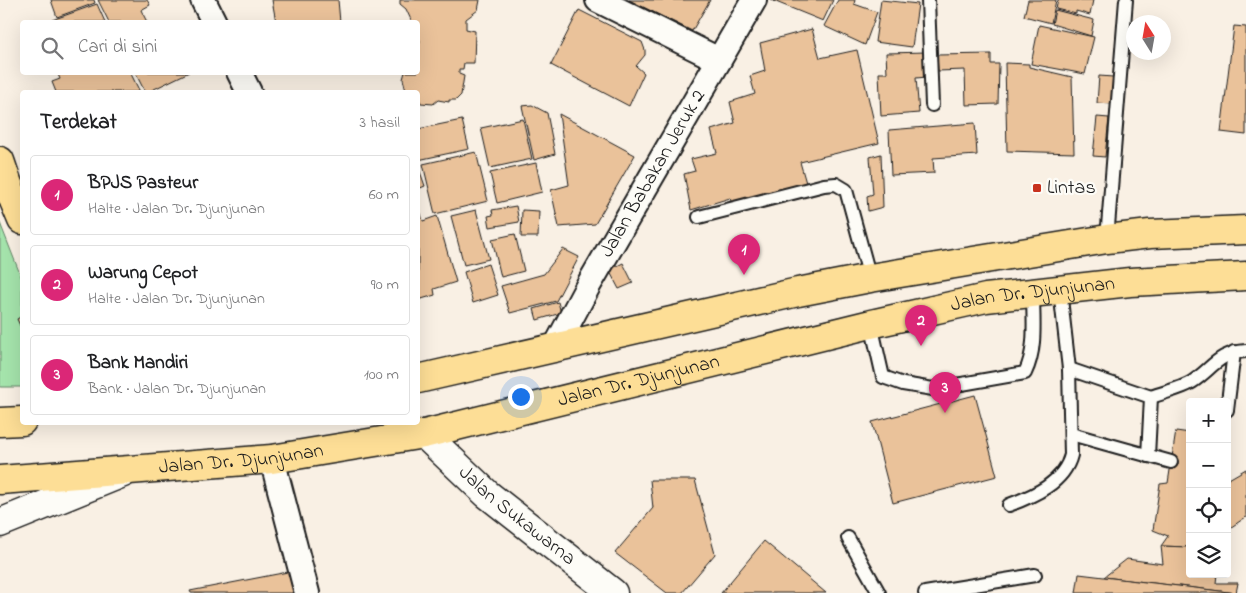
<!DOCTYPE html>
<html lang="id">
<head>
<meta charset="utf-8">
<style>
  body { margin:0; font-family:"Indie Flower",sans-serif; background:#f6f6f6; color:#202124 }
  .controls { position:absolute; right:15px; bottom:15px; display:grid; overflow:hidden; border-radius:5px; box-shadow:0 5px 20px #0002 }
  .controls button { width:45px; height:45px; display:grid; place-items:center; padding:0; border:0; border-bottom:1px solid #e0e0e0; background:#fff; color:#202124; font:25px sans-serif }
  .compass { position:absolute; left:1126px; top:15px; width:45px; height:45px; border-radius:50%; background:#fff; box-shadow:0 5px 20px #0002; rotate:349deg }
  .you { position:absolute; left:520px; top:396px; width:18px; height:18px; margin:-12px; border:4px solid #fff; border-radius:50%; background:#1a73e8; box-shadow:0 0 0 8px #1a73e833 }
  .badge { display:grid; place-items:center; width:32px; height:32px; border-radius:50%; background:#db2777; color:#fff; font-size:16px; font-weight:700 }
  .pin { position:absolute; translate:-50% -41px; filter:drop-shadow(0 1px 2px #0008) }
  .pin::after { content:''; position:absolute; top:26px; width:18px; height:15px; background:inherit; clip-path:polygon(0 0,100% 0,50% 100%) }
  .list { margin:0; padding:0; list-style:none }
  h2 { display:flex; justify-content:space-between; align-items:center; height:65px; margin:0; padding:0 20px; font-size:21px }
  h2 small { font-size:16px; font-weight:400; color:#757577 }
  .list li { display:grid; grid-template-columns:32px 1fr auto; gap:15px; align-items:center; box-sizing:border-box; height:80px; margin:0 10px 10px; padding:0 10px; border:1px solid #e0e0e0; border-radius:5px }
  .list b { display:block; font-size:19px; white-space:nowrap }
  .list p { margin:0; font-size:16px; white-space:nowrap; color:#757577 }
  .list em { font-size:16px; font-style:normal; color:#757577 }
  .icon { flex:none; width:28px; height:28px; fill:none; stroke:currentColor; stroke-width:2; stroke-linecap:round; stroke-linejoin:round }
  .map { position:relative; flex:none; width:1246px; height:593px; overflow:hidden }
  .search { position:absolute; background:#fff; box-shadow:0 5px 20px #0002; left:20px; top:20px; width:400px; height:55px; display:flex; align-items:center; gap:12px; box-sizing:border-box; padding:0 18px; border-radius:5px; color:#757577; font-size:19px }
  .panel { position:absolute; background:#fff; box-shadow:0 5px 20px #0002; left:20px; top:90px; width:400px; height:335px; border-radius:5px }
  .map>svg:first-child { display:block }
  .green { fill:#a5e4ac; stroke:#608064 }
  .building { fill:#eac29a; stroke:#1c1c1c }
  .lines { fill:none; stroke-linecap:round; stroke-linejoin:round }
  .service-casing { stroke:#1c1c1c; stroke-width:16 }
  .minor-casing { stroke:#1c1c1c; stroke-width:28 }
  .tertiary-casing { stroke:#1c1c1c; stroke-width:31 }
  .secondary-casing { stroke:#1c1c1c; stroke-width:31 }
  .trunk-casing { stroke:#1c1c1c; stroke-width:31 }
  .service { stroke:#fdfcf7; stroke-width:12 }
  .minor { stroke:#fdfcf7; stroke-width:24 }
  .tertiary { stroke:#fdfcf7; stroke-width:28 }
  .secondary { stroke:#fdfcf7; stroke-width:28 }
  .trunk { stroke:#fdde96; stroke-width:28 }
  .poi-dot { fill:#c8321e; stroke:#fdfcf7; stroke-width:2 }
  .labels { text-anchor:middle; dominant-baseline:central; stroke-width:4.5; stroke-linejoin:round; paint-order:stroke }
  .street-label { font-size:20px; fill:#1c1c1c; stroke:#fdfcf7 }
  .poi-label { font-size:20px; fill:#1c1c1c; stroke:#fdfcf7; text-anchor:start }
</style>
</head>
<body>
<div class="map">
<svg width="1246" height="593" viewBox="0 0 1246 593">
  <rect width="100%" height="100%" fill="#f9f0e4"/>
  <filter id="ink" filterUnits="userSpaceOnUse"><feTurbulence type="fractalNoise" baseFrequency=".02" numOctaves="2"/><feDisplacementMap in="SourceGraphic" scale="10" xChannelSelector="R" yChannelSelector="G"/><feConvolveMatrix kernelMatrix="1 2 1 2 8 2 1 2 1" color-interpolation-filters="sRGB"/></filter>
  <g filter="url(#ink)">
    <polygon class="green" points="0,223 22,279 22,387 0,387"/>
    <g class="building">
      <polygon points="51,0 94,0 95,3 57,17"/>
      <polygon points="98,0 147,0 150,5 141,10 147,22 109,22"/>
      <polygon points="272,0 338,0 340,22 276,22"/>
      <polygon points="400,0 480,0 478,10 466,19 466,29 475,31 474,63 464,63 463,69 459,69 459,74 464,76 461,95 456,100 449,100 449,102 438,100 433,104 421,103 418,97 418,92 407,92 406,91 403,79 405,72 418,72 418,48 419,49 420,40 418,39 418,22 412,22 406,9 400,4"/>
      <polygon points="629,0 710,0 692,31"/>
      <polygon points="771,0 833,0 823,21"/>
      <polygon points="838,0 855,0 854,4 877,12 865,45 824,26"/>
      <polygon points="881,0 918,4 912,47 875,42"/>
      <polygon points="1028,0 1056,0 1051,23 1024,16"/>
      <polygon points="1058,0 1093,0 1090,15 1076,11 1076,14 1056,9"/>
      <polygon points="97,4 105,22 53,22 52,20"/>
      <polygon points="579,10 642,42 645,50 645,55 636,66 644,73 629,106 551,65"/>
      <polygon points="1055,10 1094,20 1091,36 1052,24"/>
      <polygon points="1039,25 1094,37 1085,74 1031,64"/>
      <polygon points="1234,26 1246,27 1246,135 1221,132"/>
      <polygon points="812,29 820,58 857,50 879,143 800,162 806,183 732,205 730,198 691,210 684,174 695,171 691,159 717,153 711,130 735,123 730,102 755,94 750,76 765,71 760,43"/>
      <polygon points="927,52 927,77 916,78 919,113 881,116 879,73 887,73 886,53"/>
      <polygon points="991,54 991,64 999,64 998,104 966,105 965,70 938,71 937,55"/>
      <polygon points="1005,63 1029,64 1029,67 1072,77 1074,153 1007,151"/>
      <polygon points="57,72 130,72 140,92 56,92 52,82 60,79"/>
      <polygon points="135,72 189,72 148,92 145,92"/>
      <polygon points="1099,76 1113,77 1112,104 1097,103"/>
      <polygon points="532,105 547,113 555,154 534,160 522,106"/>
      <polygon points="559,114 635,155 595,224 559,227 551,190 569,185"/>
      <polygon points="1097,117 1109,118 1105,157 1093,156"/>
      <polygon points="523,119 532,159 490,168 481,128"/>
      <polygon points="462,120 469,149 418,160 418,129"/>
      <polygon points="975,123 977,155 933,158 934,173 891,175 889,130"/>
      <polygon points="476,152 488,201 435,214 423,164"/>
      <polygon points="881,154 883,207 868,211 867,196 873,194 870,157"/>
      <polygon points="536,163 542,192 497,203 490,173"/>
      <polygon points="418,166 425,186 418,189"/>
      <polygon points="418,204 423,221 437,216 456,282 434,289 435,295 418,300"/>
      <polygon points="516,206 519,222 490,227 488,216 493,215 492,210"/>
      <polygon points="476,210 489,259 464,265 451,216"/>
      <polygon points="522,210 539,211 538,237 521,237"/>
      <polygon points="515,234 524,271 501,277 492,239"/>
      <polygon points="563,249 579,257 556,301 510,313 501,286 544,274"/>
      <polygon points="623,263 633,283 619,289 609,270"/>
      <polygon points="488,264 498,295 473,303 464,272"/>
      <polygon points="558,302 561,313 537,320 534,309"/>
      <polygon points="22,316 22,330 17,319"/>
      <polygon points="975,395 997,476 893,503 872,422"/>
      <polygon points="1176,431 1190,433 1190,542 1188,547 1161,546 1168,536 1153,530 1160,484 1168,483"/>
      <polygon points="1246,469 1246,517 1227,530 1227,480"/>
      <polygon points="650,480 695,480 715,554 682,593 667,593 615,553 653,508"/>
      <polygon points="764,541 826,593 721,593"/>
      <polygon points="1161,546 1188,547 1190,558 1190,574 1217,574 1216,583 1238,583 1236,593 1104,577 1127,559 1163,564"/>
      <polygon points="298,570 302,593 191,593 190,591"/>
      <polygon points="1079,574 1104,577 1237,593 1076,593"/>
    </g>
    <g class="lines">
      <defs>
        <g id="service">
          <polyline points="928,0 932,105"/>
          <polyline points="699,217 824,185 836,184 846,190 870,278"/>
          <polyline points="1107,239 1126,0"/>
          <path d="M871,324L883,377L903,384L933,389L1025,373C1037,349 1033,319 1033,293"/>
          <polyline points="1069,369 1151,397 1148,456"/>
          <path d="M1151,397C1164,392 1181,389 1192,382C1213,368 1218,353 1246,351"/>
          <polyline points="1227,410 1234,352"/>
          <polyline points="1071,434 1171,462"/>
          <path d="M1009,505C1033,496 1064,483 1071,455L1069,369L1060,290"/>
          <polyline points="848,538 879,593"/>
          <polyline points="925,593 1035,575"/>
        </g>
        <g id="minor">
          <polyline points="203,0 214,22"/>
          <polyline points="598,0 719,60"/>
          <polyline points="239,72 249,92"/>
          <path id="s1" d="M555,348L588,286L754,0"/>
          <polyline points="272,459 307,593"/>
        </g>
        <g id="tertiary">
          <path id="s2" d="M424,434L487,494L613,593"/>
        </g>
        <polyline id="secondary" points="0,523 123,473"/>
        <g id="trunk">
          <polyline points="0,161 12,196 22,220"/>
          <polyline points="418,379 798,292 870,278 1107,239 1150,234 1246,230"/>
          <polyline points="0,422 22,421"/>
          <path id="s3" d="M0,480L272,459L424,434L871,324L986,298L1130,282L1246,276"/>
        </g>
      </defs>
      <use href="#service" class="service-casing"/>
      <use href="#minor" class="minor-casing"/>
      <use href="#tertiary" class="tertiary-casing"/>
      <use href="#secondary" class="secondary-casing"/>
      <use href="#trunk" class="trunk-casing"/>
      <use href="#service" class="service"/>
      <use href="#minor" class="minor"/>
      <use href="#tertiary" class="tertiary"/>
      <use href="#secondary" class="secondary"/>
      <use href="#trunk" class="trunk"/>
    </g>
  </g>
  <rect class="poi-dot" x="1032" y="183" width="10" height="10" rx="2.5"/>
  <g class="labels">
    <g class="street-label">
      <text stroke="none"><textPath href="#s1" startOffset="200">Jalan Babakan Jeruk 2</textPath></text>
      <text stroke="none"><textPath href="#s3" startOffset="1052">Jalan Dr. Djunjunan</textPath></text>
      <text stroke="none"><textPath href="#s3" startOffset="648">Jalan Dr. Djunjunan</textPath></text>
      <text stroke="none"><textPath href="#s3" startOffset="242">Jalan Dr. Djunjunan</textPath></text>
      <text stroke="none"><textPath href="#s2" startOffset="124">Jalan Sukawarna</textPath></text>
    </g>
    <g class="poi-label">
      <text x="1047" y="188">Lintas</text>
    </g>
  </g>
</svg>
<div class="controls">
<button>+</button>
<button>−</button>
<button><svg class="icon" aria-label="locate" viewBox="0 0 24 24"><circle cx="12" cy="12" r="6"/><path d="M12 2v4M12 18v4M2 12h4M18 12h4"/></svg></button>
<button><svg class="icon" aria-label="layers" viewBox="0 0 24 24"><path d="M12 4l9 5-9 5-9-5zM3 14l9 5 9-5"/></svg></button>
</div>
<svg class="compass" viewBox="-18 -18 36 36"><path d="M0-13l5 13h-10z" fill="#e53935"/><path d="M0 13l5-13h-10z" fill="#757577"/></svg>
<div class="you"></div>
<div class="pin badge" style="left:744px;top:275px">1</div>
<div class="pin badge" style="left:921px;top:346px">2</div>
<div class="pin badge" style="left:945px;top:413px">3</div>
<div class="search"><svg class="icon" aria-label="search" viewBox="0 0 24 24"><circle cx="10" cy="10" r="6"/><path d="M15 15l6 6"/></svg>Cari di sini</div>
<section class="panel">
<h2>Terdekat<small>3 hasil</small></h2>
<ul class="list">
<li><span class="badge">1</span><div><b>BPJS Pasteur</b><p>Halte · Jalan Dr. Djunjunan</p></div><em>60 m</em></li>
<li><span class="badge">2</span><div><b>Warung Cepot</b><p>Halte · Jalan Dr. Djunjunan</p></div><em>90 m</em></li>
<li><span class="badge">3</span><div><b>Bank Mandiri</b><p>Bank · Jalan Dr. Djunjunan</p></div><em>100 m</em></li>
</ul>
</section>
</div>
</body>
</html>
